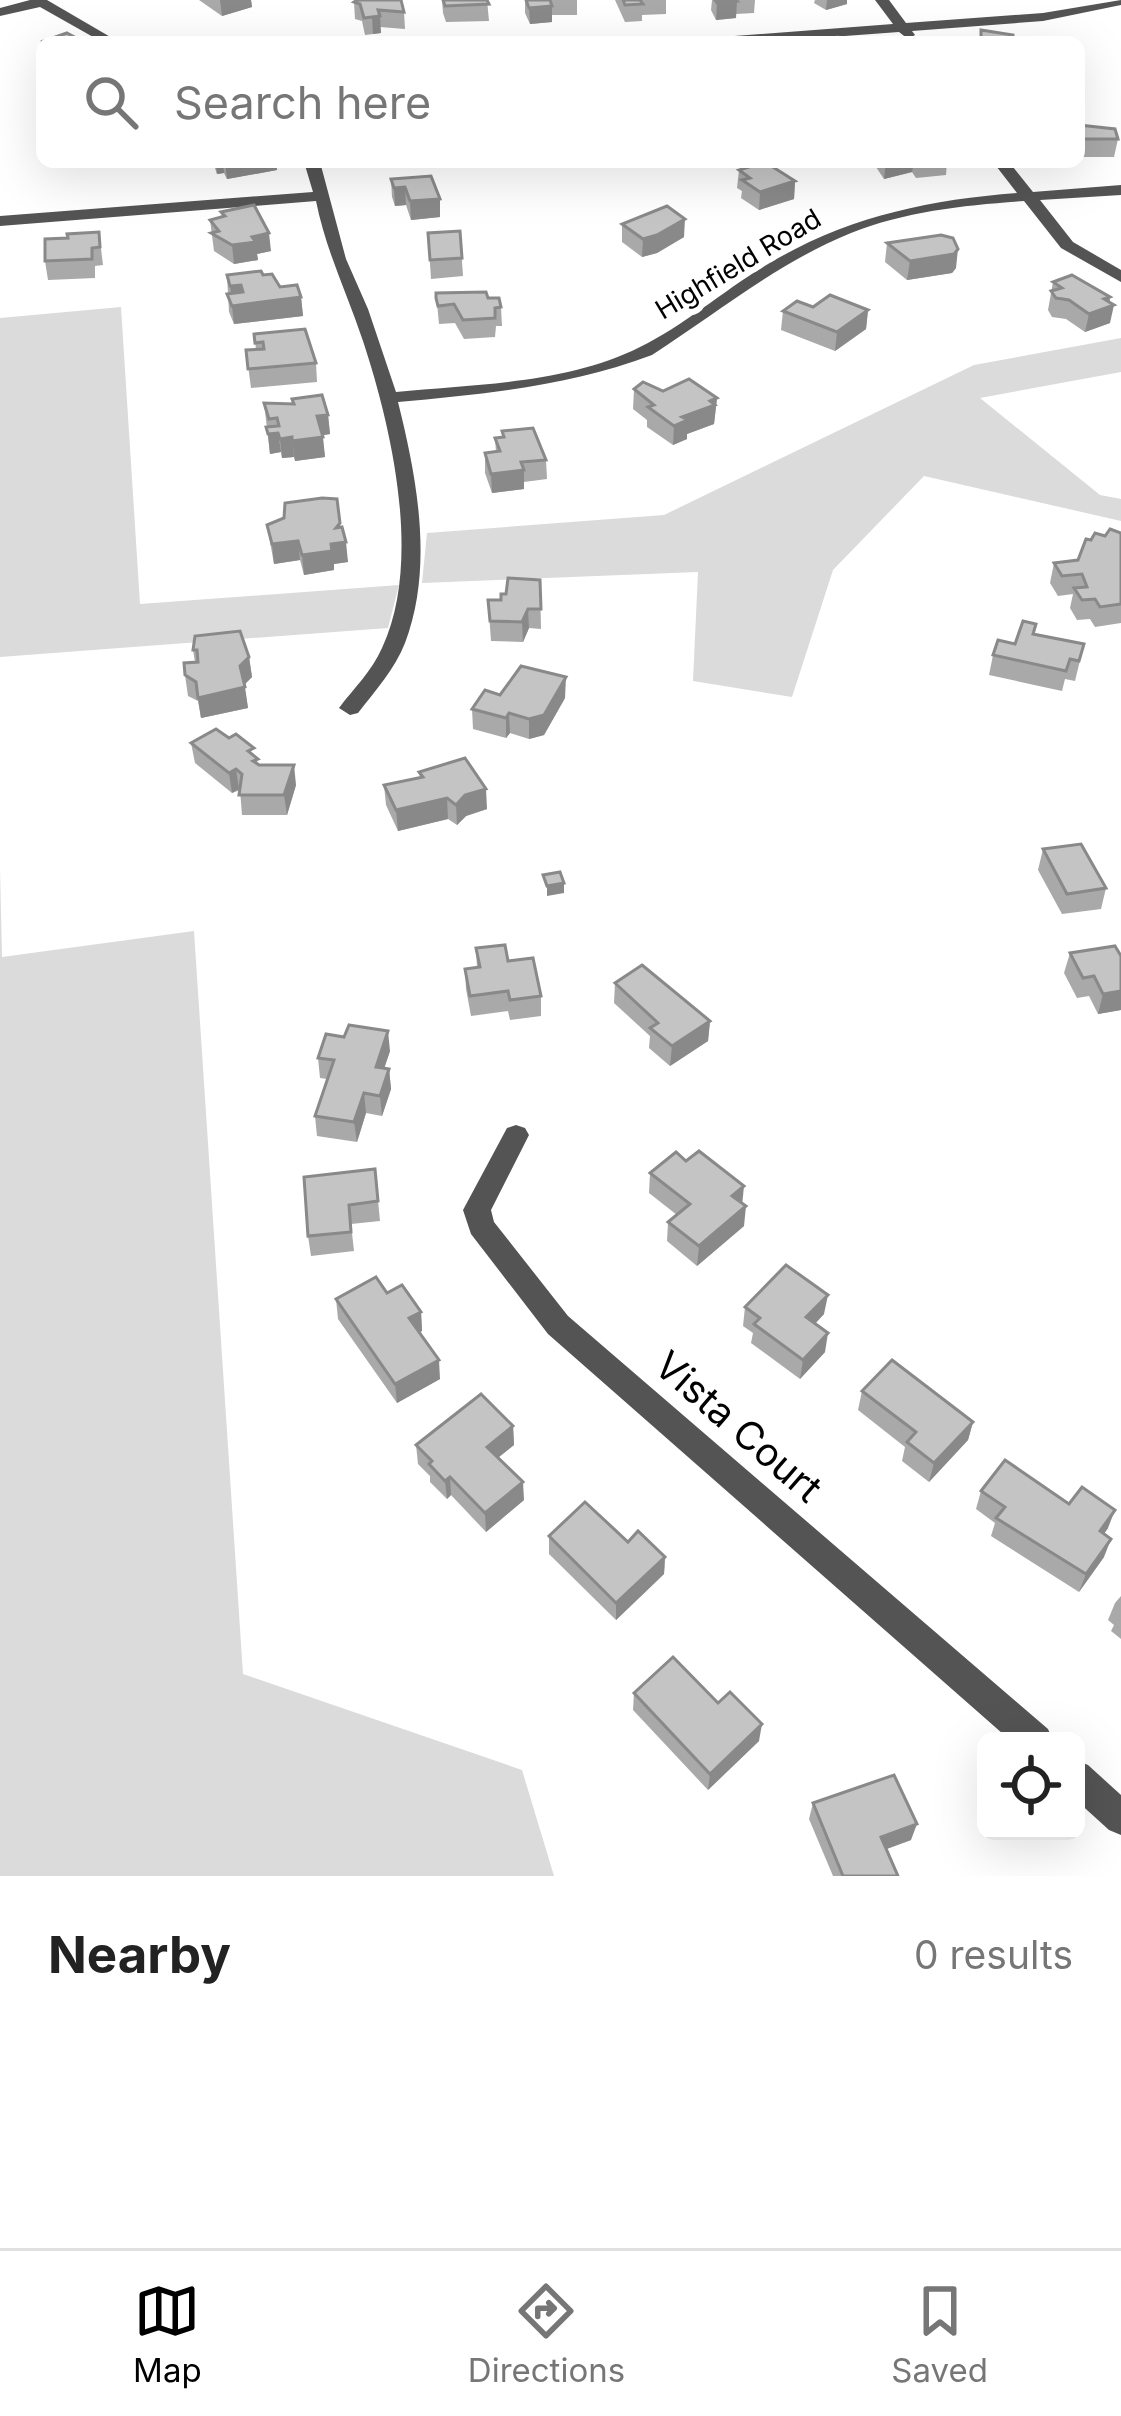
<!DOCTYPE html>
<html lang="en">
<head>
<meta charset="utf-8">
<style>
  body { margin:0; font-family:Inter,sans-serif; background:#f6f6f6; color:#222 }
  .controls { position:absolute; right:36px; bottom:36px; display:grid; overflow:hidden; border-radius:18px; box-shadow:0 12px 48px #0002 }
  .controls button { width:108px; height:108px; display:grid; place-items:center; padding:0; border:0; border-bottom:3px solid #e0e0e0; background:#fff; color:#222; font:60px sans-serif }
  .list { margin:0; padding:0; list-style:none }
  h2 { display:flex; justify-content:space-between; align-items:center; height:156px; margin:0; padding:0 48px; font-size:51px }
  h2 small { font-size:39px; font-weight:400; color:#767676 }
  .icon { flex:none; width:66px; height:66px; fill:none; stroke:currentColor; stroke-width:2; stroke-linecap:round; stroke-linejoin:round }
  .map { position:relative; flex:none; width:1121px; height:1876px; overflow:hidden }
  .search { position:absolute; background:#fff; box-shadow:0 12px 48px #0002; left:36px; right:36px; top:36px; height:132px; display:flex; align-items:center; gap:30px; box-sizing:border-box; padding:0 42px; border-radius:18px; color:#767676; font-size:45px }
  .sheet { height:372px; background:#fff }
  nav { display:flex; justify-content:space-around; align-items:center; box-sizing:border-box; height:168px; border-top:3px solid #e0e0e0; background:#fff; font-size:33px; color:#767676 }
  nav a { display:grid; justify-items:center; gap:6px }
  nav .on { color:#000 }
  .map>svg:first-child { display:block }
  .green { fill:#dbdbdb }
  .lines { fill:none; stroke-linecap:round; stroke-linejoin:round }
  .street { fill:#545454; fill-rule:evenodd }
  .wall { fill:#a9a9a9 }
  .shaded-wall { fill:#898989 }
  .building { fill:#c4c4c4; stroke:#898989; stroke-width:3 }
  .labels { text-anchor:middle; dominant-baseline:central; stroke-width:12; stroke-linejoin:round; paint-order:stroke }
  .far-street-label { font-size:27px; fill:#000; stroke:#fff }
  .near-street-label { font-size:39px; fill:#000; stroke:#fff }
</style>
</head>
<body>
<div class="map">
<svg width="1121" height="1876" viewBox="0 0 1121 1876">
  <rect width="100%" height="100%" fill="#fff"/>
  <g class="green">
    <polygon points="121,307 140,604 399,585 388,628 0,657 0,318"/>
    <polygon points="1121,338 1121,372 980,398 1100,495 1121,499 1121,521 924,476 833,570 792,697 693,681 698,572 422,583 427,533 664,515 974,365"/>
    <polygon points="0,868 2,957 194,931 243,1674 522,1770 554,1876 0,1876"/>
  </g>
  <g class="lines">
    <g class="street">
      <polygon points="30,0 47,0 119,42 102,42 40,7 0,16 0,8"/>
      <polygon points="875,0 889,0 906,23 1043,13 1121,0 1121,5 1043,21 912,31 915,35 908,39 899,32 763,42 701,42 708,38 893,24"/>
      <path d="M304,162H320L346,259L368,309L396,392C475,384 567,384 640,347C683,326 722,292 763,267C843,218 925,200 1017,193L993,162H1009L1033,192L1121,185V195L1040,200L1073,242L1121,270V282L1061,248L1024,201C966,205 906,211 851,233C779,262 717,313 652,355C570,386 485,394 398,402C417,478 434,567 405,643C395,669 375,691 358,713L350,715L339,708C354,688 372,671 382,648C423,561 391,426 363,341C347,293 326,251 316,201L0,226V216L313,192Z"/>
      <polygon points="516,1125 525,1128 529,1135 491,1210 494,1222 568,1316 1048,1729 1053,1741 1011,1741 548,1334 471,1234 463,1210 507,1128"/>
      <polygon points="1076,1760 1088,1765 1121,1795 1121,1835 1109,1830 1076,1800"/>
    </g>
  </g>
  <g class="wall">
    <polygon points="199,0 251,0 252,7 222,16"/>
    <polygon points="442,0 487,0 489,21 446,22 443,13"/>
    <polygon points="525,0 577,0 577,15 552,15 552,22 530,24 525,13"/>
    <polygon points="615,0 666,0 666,14 642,15 642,21 625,22"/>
    <polygon points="712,0 755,0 754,13 736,14 736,18 716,20 711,10"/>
    <polygon points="815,0 847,0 847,4 826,10 814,3"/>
    <polygon points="354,2 404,12 405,29 380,27 381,33 365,35 362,21 355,19"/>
    <polygon points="1079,125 1118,139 1114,157 1079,157 1079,159"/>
    <polygon points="213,162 276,162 277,170 227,179 224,173 217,174"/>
    <polygon points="876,162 947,162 946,175 916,178 912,172 884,179 876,167"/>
    <polygon points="739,170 795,181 794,199 759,210 741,198 742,191 737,188"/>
    <polygon points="391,179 440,217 411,220 406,205 395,206 392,197"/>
    <polygon points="221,212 271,251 257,254 258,260 234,264 214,251 210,220 222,217"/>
    <polygon points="622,224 684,237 657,253 642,257 622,242"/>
    <polygon points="460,231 463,276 431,279 428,233"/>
    <polygon points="99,232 103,265 95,266 95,278 48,280 45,261 68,238"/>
    <polygon points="887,243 956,268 952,273 907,280 885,262"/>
    <polygon points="227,275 263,275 280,287 301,297 303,316 234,324 229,312"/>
    <polygon points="1053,282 1110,297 1110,323 1085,332 1066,319 1052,317 1048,310"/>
    <polygon points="436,293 488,298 501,307 502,326 496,326 495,337 464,339 455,323 439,324"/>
    <polygon points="813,307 868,310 866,329 835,351 781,330 783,311"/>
    <polygon points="254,334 316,363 317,382 251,388 246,350 256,349"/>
    <polygon points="634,389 717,398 714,424 687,434 687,439 673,445 647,427 647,420 633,409"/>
    <polygon points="264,403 328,415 330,434 322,435 325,457 295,461 294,457 282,458 281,452 270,454"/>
    <polygon points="502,431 546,460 547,479 524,482 524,489 492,493 485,473 485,453 496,452 495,438 502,437"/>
    <polygon points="267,525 340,527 348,562 334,564 334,570 304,575 300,560 274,564"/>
    <polygon points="1121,533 1121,623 1095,627 1090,619 1077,620 1070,608 1073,594 1058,596 1050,583 1054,563 1078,560 1091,540"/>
    <polygon points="540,580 541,629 529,628 523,642 491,641 488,600 501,600 506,594"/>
    <polygon points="1036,624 1034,634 1084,644 1075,681 1065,679 1062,691 989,675 993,655 1015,644"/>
    <polygon points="195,636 249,657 252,677 244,685 248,708 201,718 198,701 188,696 185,675 195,662 193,650"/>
    <polygon points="500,695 565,698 544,735 529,739 510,733 506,738 473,729 472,709"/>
    <polygon points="191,743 256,757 258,764 296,785 287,815 242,815 240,790 232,793 195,763"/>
    <polygon points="419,772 487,809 466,816 457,825 448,819 398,831 386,805 384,785 420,778"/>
    <polygon points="1043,849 1106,888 1101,909 1062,914 1038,870"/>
    <polygon points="476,948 508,961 541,996 541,1016 510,1020 508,1011 471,1016 466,989 465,969 477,968"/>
    <polygon points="1070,953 1121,956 1121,1010 1098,1014 1089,996 1077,998 1064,973"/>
    <polygon points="615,983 710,1021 708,1041 670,1066 649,1048 650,1036 614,1003"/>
    <polygon points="390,1051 384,1068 389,1069 391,1089 382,1116 366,1113 357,1142 317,1136 315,1116 327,1079 320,1078 318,1058"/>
    <polygon points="375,1169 380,1221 351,1224 354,1251 311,1256 308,1236"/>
    <polygon points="650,1173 742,1203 744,1226 697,1266 667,1241 668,1222 677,1215 649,1193"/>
    <polygon points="387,1293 421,1312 422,1331 419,1333 440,1379 397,1403 338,1319 336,1299"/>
    <polygon points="745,1307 824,1314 815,1324 825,1352 800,1379 751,1343 753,1333 743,1326"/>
    <polygon points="862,1391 973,1422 968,1440 929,1482 902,1461 905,1447 858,1410"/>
    <polygon points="513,1426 514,1445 498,1457 524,1500 486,1532 451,1495 447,1499 430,1482 430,1476 418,1464 416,1445"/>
    <polygon points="981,1491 1108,1528 1104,1534 1104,1557 1079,1592 991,1536 995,1523 976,1509"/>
    <polygon points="549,1536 665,1557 664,1574 616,1620 549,1554"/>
    <polygon points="1121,1596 1121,1639 1111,1631 1114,1625 1108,1620 1115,1603"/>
    <polygon points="634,1693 718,1703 759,1741 708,1790 633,1710"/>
    <polygon points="813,1803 911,1840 886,1849 898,1876 833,1876 809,1819"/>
  </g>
  <g class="shaded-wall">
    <polygon points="220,0 251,0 252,7 222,16"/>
    <polygon points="827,0 847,0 847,4 826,10"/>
    <polygon points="737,1 736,18 716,20 717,3"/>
    <polygon points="552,6 552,22 530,24 529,8"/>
    <polygon points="380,16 381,33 373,34 372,17"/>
    <polygon points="216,162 223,162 224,173 217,174"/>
    <polygon points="225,162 276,162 277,170 227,179"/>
    <polygon points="886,162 914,162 912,172 884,179"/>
    <polygon points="795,181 794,199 759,210 760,192"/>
    <polygon points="405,187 406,205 395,206 394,188"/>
    <polygon points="440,199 440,217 411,220 410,201"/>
    <polygon points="685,219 684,237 657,253 642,257 643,239"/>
    <polygon points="269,233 271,251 257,254 258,260 234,264 232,245 252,237"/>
    <polygon points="958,249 956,268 952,273 907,280 910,261"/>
    <polygon points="241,285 243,303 233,305 230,286"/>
    <polygon points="301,297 303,316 234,324 232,306"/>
    <polygon points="1110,297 1108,307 1114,305 1110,323 1085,332 1089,314 1104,299"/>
    <polygon points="868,310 866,329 835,351 837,332"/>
    <polygon points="717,398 714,424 687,434 687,439 673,445 674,426 682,417"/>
    <polygon points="328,415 330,434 319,436 317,416"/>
    <polygon points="278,433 281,452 270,454 268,434"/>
    <polygon points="292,437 294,457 282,458 280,439"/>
    <polygon points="323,437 325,457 295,461 292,441"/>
    <polygon points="524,470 524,489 492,493 491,474"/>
    <polygon points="340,523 342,543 346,542 348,562 334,564 334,570 304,575 302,555"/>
    <polygon points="298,541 300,560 274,564 272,544"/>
    <polygon points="528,609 529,628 523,642 522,622"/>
    <polygon points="249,657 252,677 243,686 240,666"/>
    <polygon points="566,677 565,698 544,735 529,739 529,719"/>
    <polygon points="245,687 248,708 201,718 198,698"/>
    <polygon points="509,713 510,733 506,738 506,718"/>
    <polygon points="294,765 296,785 287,815 284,795"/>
    <polygon points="236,769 239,789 232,793 229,773"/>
    <polygon points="486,789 487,809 466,816 457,825 456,805 465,795"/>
    <polygon points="447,798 448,819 398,831 396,810"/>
    <polygon points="564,883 564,893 547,896 547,886"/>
    <polygon points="1121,991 1121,1010 1098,1014 1103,994"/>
    <polygon points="710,1021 708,1041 670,1066 672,1046"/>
    <polygon points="388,1031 390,1051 378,1087 376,1067"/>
    <polygon points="389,1069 391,1089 382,1116 380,1096"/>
    <polygon points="364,1093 366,1113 357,1142 354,1122"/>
    <polygon points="744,1186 742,1206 732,1196"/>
    <polygon points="746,1206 744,1226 697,1266 699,1246"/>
    <polygon points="828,1295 824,1314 803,1336 806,1317"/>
    <polygon points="421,1312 422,1331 410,1337 409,1318"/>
    <polygon points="828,1333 825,1352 800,1379 803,1360"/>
    <polygon points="439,1360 440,1379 397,1403 395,1384"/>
    <polygon points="973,1422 968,1440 929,1482 934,1463"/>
    <polygon points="513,1426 514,1445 488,1466 487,1447"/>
    <polygon points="450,1477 451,1495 447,1499 445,1481"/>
    <polygon points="523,1482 524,1500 486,1532 485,1513"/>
    <polygon points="1115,1510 1108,1528 1093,1549 1100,1531"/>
    <polygon points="1111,1539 1104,1557 1079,1592 1086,1574"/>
    <polygon points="665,1557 664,1574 616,1620 616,1603"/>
    <polygon points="762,1724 759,1741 708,1790 710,1774"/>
    <polygon points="917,1824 911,1840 876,1853 881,1837"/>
  </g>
  <g class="building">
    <polygon points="357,0 401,0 404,12 378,10 380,16 364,18 360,4 354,2"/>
    <polygon points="443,0 487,0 489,4 445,6"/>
    <polygon points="526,0 550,0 552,6 529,8"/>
    <polygon points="623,0 640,0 643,4 625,5"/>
    <polygon points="715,0 736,0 737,1 717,3"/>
    <polygon points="981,30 1013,35 1013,42 988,42 989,40 981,40"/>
    <polygon points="67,33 84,42 41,42"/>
    <polygon points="838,37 840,42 821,42 819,39"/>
    <polygon points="1079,125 1115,129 1118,139 1079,139 1081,146 1079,146"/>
    <polygon points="765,162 795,181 760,192 742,180 750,178 739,170"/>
    <polygon points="431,176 440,199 410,201 405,187 394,188 391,179"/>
    <polygon points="254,205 269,233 252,237 256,242 232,245 211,233 219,231 210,220 225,216 221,212"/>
    <polygon points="667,206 685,219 657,235 643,239 622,224"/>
    <polygon points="460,231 462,258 430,260 428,233"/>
    <polygon points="99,232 100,247 92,248 92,259 45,261 45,239 68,238 67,234"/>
    <polygon points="941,235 953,238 958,249 954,254 910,261 887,243"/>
    <polygon points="261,271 263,275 272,274 280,287 297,285 301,297 232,306 227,294 243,292 241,285 230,286 227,275"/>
    <polygon points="1072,275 1110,297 1104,299 1114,305 1089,314 1069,300 1056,298 1051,291 1062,288 1053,282"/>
    <polygon points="486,292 488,298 499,298 501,307 495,308 495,318 463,320 454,304 438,306 436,298 436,293"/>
    <polygon points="830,295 868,310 837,332 783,311 797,301 813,307"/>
    <polygon points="305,329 316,363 248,369 246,350 264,349 263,342 255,343 254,334"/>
    <polygon points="689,379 717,398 710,401 715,405 682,417 688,420 674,426 648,407 654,405 634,389 643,382 663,391"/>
    <polygon points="322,395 328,415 317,416 323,437 292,441 292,437 280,439 278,433 268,434 266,427 279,426 277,418 269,419 264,403 294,404 292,399"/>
    <polygon points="533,428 546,460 521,462 524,470 491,474 485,453 500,451 495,438 504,437 502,431"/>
    <polygon points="322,498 337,499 340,523 336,528 342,527 346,542 331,544 332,551 302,555 298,541 272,544 267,525 284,518 285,503"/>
    <polygon points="1110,529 1121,533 1121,604 1100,607 1095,599 1082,600 1074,588 1087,587 1082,574 1062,576 1054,563 1078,560 1086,539 1091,540 1095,533 1105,536"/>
    <polygon points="508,578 540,580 541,609 528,609 522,622 490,621 488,600 501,600 501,594 506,594"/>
    <polygon points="1023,621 1036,624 1033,634 1084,644 1079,661 1070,659 1066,671 993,655 998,640 1015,644"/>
    <polygon points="240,631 249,657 240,666 245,687 198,698 196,682 185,675 184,663 198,662 197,650 193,650 195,636"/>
    <polygon points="521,666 566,677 544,715 529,719 509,713 506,718 472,709 485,690 500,695"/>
    <polygon points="216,729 229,738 236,734 254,748 248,751 258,759 253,761 259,765 294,765 284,795 239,795 242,774 236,769 229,773 191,743"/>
    <polygon points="465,758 486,789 465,795 456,805 447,798 396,810 384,785 423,777 419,772"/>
    <polygon points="1081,844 1106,888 1067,894 1043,849"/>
    <polygon points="560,872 564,883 547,886 543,875"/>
    <polygon points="505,945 508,961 533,958 541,996 510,1000 508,991 470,996 465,969 480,967 476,948"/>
    <polygon points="1115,946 1121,956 1121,991 1103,994 1094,976 1083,978 1070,953"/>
    <polygon points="642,965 710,1021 672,1046 650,1028 658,1023 615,983"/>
    <polygon points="349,1025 388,1031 376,1067 389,1069 380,1096 364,1093 354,1122 315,1116 334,1060 318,1058 326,1034 344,1037"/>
    <polygon points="699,1151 744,1186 732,1196 746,1206 699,1246 668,1222 690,1204 650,1173 676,1152 686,1161"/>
    <polygon points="375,1169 378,1201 349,1205 351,1232 308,1236 304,1177"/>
    <polygon points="786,1265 828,1295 806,1317 828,1333 803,1360 754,1324 760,1318 745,1307"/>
    <polygon points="376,1277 387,1293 402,1285 421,1312 409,1318 439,1360 395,1384 336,1299"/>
    <polygon points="892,1360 973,1422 934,1463 907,1442 916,1432 862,1391"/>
    <polygon points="481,1394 513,1426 487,1447 523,1482 485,1513 450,1477 445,1481 429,1464 432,1461 416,1445"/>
    <polygon points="1005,1460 1069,1504 1082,1487 1115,1510 1100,1531 1111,1539 1086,1574 996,1518 1005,1507 981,1491"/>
    <polygon points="585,1502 628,1542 638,1531 665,1557 616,1603 549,1536"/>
    <polygon points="673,1657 718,1703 730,1692 762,1724 710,1774 634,1693"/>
    <polygon points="894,1775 917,1824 881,1837 898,1876 843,1876 813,1803"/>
  </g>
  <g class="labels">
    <g class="far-street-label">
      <text transform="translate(738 264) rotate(-31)">Highfield Road</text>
    </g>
    <g class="near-street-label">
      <text transform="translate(739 1426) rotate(41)">Vista Court</text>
    </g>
  </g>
</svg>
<div class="controls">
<button><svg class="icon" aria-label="locate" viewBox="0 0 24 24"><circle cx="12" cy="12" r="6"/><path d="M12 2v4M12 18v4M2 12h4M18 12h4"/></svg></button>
</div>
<div class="search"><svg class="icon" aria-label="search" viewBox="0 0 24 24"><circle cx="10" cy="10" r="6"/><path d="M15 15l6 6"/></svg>Search here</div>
</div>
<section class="sheet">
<h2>Nearby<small>0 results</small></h2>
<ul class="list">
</ul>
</section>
<nav>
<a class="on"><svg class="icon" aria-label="map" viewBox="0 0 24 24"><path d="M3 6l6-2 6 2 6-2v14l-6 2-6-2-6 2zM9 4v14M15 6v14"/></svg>Map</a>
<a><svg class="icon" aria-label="directions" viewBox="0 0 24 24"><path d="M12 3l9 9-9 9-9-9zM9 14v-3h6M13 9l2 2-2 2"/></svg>Directions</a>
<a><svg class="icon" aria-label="saved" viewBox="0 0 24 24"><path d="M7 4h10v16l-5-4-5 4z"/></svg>Saved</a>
</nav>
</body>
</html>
